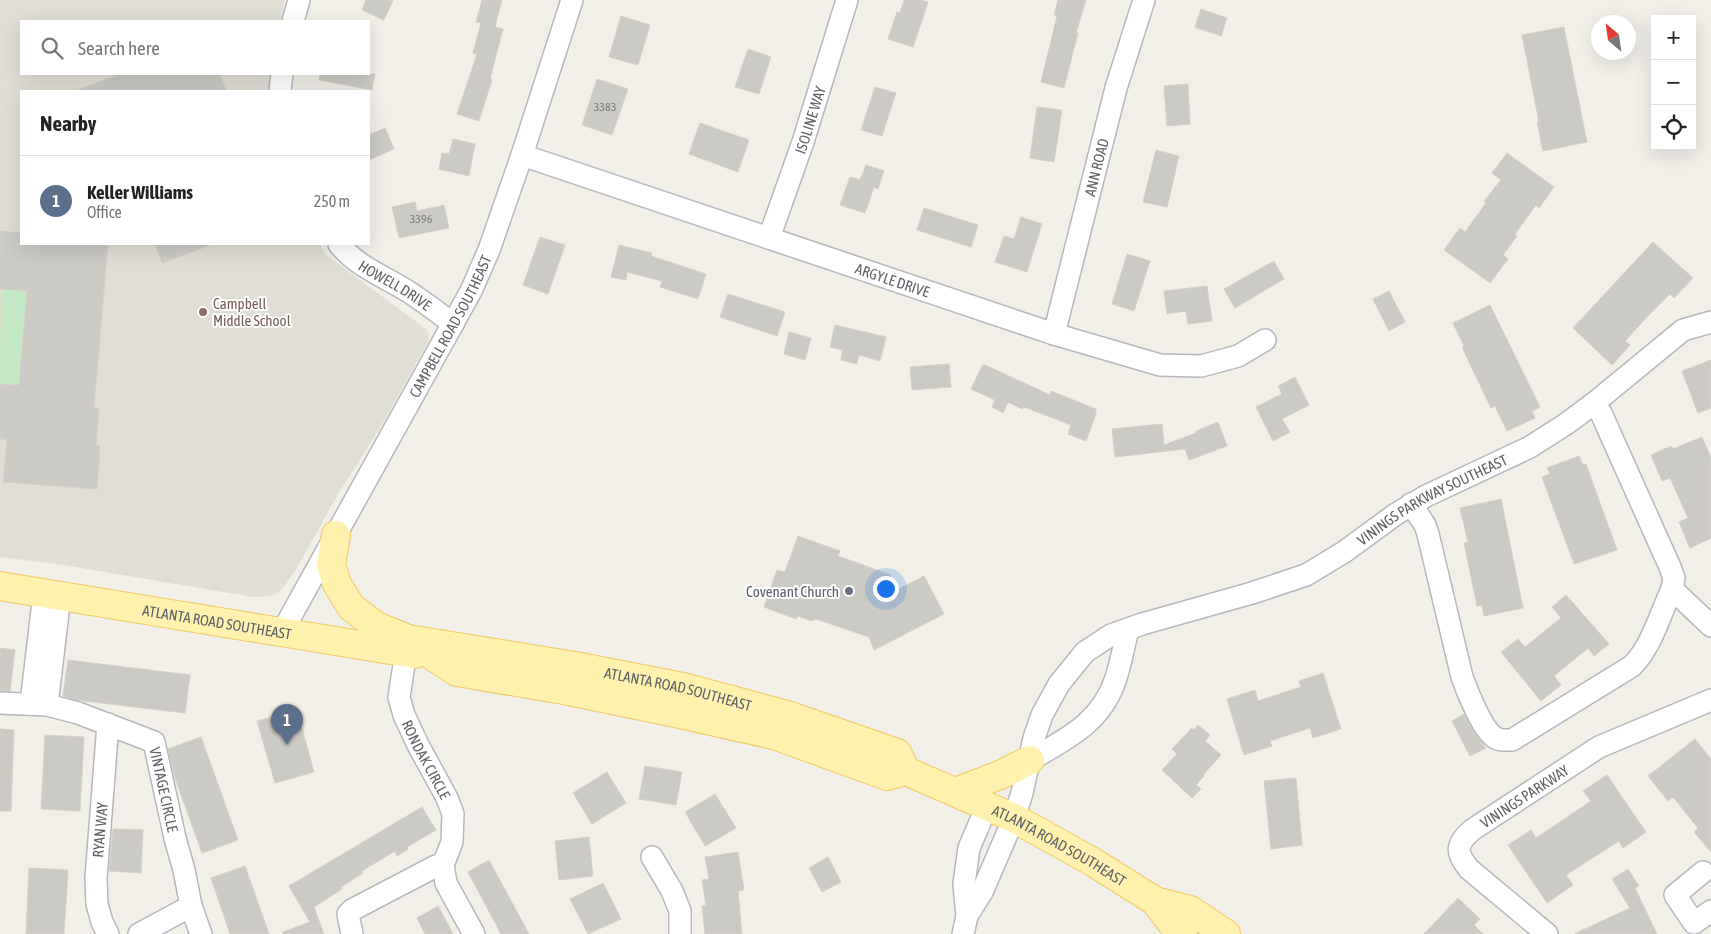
<!DOCTYPE html>
<html lang="en">
<head>
<meta charset="utf-8">
<style>
  body { margin:0; font-family:"Asap Condensed",sans-serif; background:#f2f2f2; color:#222 }
  .controls { position:absolute; right:15px; top:15px; display:grid; overflow:hidden; border-radius:0px; box-shadow:0 5px 20px #0002 }
  .controls button { width:45px; height:45px; display:grid; place-items:center; padding:0; border:0; border-bottom:1px solid #e0e0e0; background:#fff; color:#222; font:25px sans-serif }
  .compass { position:absolute; left:1591px; top:15px; width:45px; height:45px; border-radius:50%; background:#fff; box-shadow:0 5px 20px #0002; rotate:331deg }
  .you { position:absolute; left:885px; top:588px; width:18px; height:18px; margin:-12px; border:4px solid #fff; border-radius:50%; background:#1a73e8; box-shadow:0 0 0 8px #1a73e833 }
  .badge { display:grid; place-items:center; width:32px; height:32px; border-radius:50%; background:#7c3aed; color:#fff; font-size:16px; font-weight:700 }
  .pin { position:absolute; translate:-50% -41px; filter:drop-shadow(0 1px 2px #0008) }
  .pin::after { content:''; position:absolute; top:26px; width:18px; height:15px; background:inherit; clip-path:polygon(0 0,100% 0,50% 100%) }
  .list { margin:0; padding:0; list-style:none }
  h2 { display:flex; justify-content:space-between; align-items:center; height:65px; margin:0; padding:0 20px; font-size:21px }
  h2 small { font-size:16px; font-weight:400; color:#767676 }
  .list li { display:grid; grid-template-columns:32px 1fr auto; gap:15px; align-items:center; box-sizing:border-box; height:90px; padding:0 20px; border-top:1px solid #e0e0e0 }
  .list b { display:block; font-size:19px; white-space:nowrap }
  .list p { margin:0; font-size:16px; white-space:nowrap; color:#767676 }
  .list em { font-size:16px; font-style:normal; color:#767676 }
  .icon { flex:none; width:28px; height:28px; fill:none; stroke:currentColor; stroke-width:2; stroke-linecap:round; stroke-linejoin:round }
  .map { position:relative; flex:none; width:1711px; height:934px; overflow:hidden }
  .search { position:absolute; background:#fff; box-shadow:0 5px 20px #0002; left:20px; top:20px; width:350px; height:55px; display:flex; align-items:center; gap:12px; box-sizing:border-box; padding:0 18px; border-radius:0px; color:#767676; font-size:19px }
  .panel { position:absolute; background:#fff; box-shadow:0 5px 20px #0002; left:20px; top:90px; width:350px; height:155px; border-radius:0px }
  .map>svg:first-child { display:block }
  .education { fill:#e1ded6 }
  .green { fill:#c5e8c5 }
  .building { fill:#cccac5; stroke:#d6d1c6 }
  .lines { fill:none; stroke-linecap:round; stroke-linejoin:round }
  .minor-casing { stroke:#b5b8bc; stroke-width:24 }
  .major-casing { stroke:#f2c960; stroke-width:30 }
  .minor { stroke:#fff; stroke-width:21 }
  .major { stroke:#fff2af; stroke-width:28 }
  .education-dot { fill:#8d6e63; stroke:#fff; stroke-width:2 }
  .worship-dot { fill:#6b7280; stroke:#fff; stroke-width:2 }
  .labels { text-anchor:middle; dominant-baseline:central; stroke-width:4; stroke-linejoin:round; paint-order:stroke }
  .number-label { font-size:12px; fill:#7a7d7f }
  .street-label { font-size:15px; fill:#5f6368; stroke:#fff }
  .education-label { font-size:15px; fill:#785e54; stroke:#fff; text-anchor:start }
  .worship-label { font-size:15px; fill:#5b616d; stroke:#fff; text-anchor:end }
</style>
</head>
<body>
<div class="map">
<svg width="1711" height="934" viewBox="0 0 1711 934">
  <rect width="100%" height="100%" fill="#f1efe8"/>
  <polygon class="education" points="0,0 285,0 280,21 21,21 21,74 273,74 272,91 21,91 21,244 320,244 325,254 426,329 429,334 428,342 380,428 338,494 298,566 286,584 279,592 271,596 253,597 64,565 0,557"/>
  <polygon class="green" points="1,289 27,291 19,385 0,384"/>
  <g class="building">
    <polygon points="366,0 393,0 384,20 362,10"/>
    <polygon points="482,0 502,0 495,27 503,29 490,79 492,80 479,121 457,114 477,54 473,53 481,23 476,22"/>
    <polygon points="904,0 921,0 928,2 913,47 888,39 897,12 900,13"/>
    <polygon points="1058,0 1086,0 1076,33 1078,33 1064,88 1041,82 1057,16 1054,15"/>
    <polygon points="1201,9 1227,18 1221,36 1195,27"/>
    <polygon points="621,16 650,25 638,65 609,57"/>
    <polygon points="1564,27 1587,142 1543,151 1537,122 1539,122 1522,35"/>
    <polygon points="748,49 771,57 759,94 735,87"/>
    <polygon points="119,74 220,74 226,91 79,91 78,90"/>
    <polygon points="320,74 375,74 372,90 319,80"/>
    <polygon points="597,79 628,89 612,135 582,125"/>
    <polygon points="1188,84 1190,124 1167,126 1164,86"/>
    <polygon points="875,87 896,93 882,136 861,130"/>
    <polygon points="1037,107 1062,110 1054,162 1030,158"/>
    <polygon points="700,123 749,140 738,172 689,154"/>
    <polygon points="385,128 394,149 369,160 369,135"/>
    <polygon points="453,139 475,144 469,176 439,169 442,153 449,154"/>
    <polygon points="1156,150 1179,156 1167,207 1143,202"/>
    <polygon points="1507,153 1554,187 1539,208 1536,205 1515,234 1517,236 1503,255 1508,259 1490,283 1444,250 1460,228 1465,232 1486,203 1484,201 1501,180 1492,173"/>
    <polygon points="866,165 884,171 878,189 874,187 865,213 840,205 850,177 860,180"/>
    <polygon points="415,202 417,211 444,205 449,228 399,238 392,207"/>
    <polygon points="924,208 978,225 971,247 917,230"/>
    <polygon points="1021,217 1042,224 1027,272 995,262 1004,236 1014,239"/>
    <polygon points="0,231 21,233 21,244 108,244 94,408 99,408 96,445 100,446 97,489 3,482 7,440 0,439 0,384 19,385 27,291 0,289"/>
    <polygon points="540,237 565,245 548,294 523,285"/>
    <polygon points="1653,242 1693,278 1674,298 1670,294 1648,316 1625,341 1630,345 1612,365 1573,328"/>
    <polygon points="155,244 210,244 211,245 162,263"/>
    <polygon points="619,245 652,253 651,256 706,274 698,299 660,287 662,281 627,272 626,280 611,277"/>
    <polygon points="1127,254 1150,261 1134,311 1112,304"/>
    <polygon points="1274,261 1284,279 1235,308 1224,289"/>
    <polygon points="1207,286 1212,321 1188,324 1186,311 1167,314 1164,291"/>
    <polygon points="1389,291 1405,322 1389,331 1373,299"/>
    <polygon points="728,294 785,312 777,336 720,317"/>
    <polygon points="1490,305 1540,407 1532,411 1535,418 1507,431 1495,406 1491,408 1462,347 1464,346 1453,323"/>
    <polygon points="835,325 886,337 880,361 859,355 857,364 841,360 843,350 830,347"/>
    <polygon points="789,332 811,338 805,360 784,354"/>
    <polygon points="1711,360 1711,408 1698,413 1682,371"/>
    <polygon points="949,364 951,387 912,390 910,367"/>
    <polygon points="983,364 1050,395 1051,391 1096,409 1096,414 1086,441 1068,434 1071,425 1024,407 1022,409 1008,402 1003,413 992,407 995,400 971,389"/>
    <polygon points="1295,377 1309,405 1282,419 1290,432 1273,441 1256,407 1282,394 1278,386"/>
    <polygon points="1218,422 1227,446 1189,460 1185,449 1115,457 1112,429 1162,424 1164,445 1196,433 1196,431"/>
    <polygon points="1702,437 1711,458 1711,538 1690,548 1679,522 1688,518 1670,478 1662,481 1651,455 1671,446 1673,449"/>
    <polygon points="1579,456 1583,465 1586,464 1617,550 1574,564 1542,477 1550,474 1547,468"/>
    <polygon points="1501,499 1523,608 1484,616 1482,605 1477,606 1464,543 1468,542 1460,508"/>
    <polygon points="798,536 840,551 838,556 891,575 883,597 924,576 944,614 874,650 869,637 816,619 811,621 798,616 796,619 764,607 777,570 785,572"/>
    <polygon points="1566,595 1609,644 1594,656 1588,648 1554,676 1561,685 1541,701 1501,652 1518,639 1525,647 1561,618 1552,607"/>
    <polygon points="0,648 15,650 10,691 0,691"/>
    <polygon points="68,660 190,675 185,713 76,700 63,696"/>
    <polygon points="1323,673 1341,729 1313,738 1310,728 1270,741 1272,746 1244,755 1227,699 1255,690 1258,701 1301,687 1299,681"/>
    <polygon points="297,710 314,772 275,783 257,721"/>
    <polygon points="1464,714 1474,733 1486,748 1470,756 1452,721"/>
    <polygon points="1198,725 1210,735 1205,741 1221,755 1203,775 1204,776 1196,785 1201,789 1192,798 1162,770 1177,754 1172,749 1192,728 1194,730"/>
    <polygon points="0,729 14,730 11,811 0,811"/>
    <polygon points="45,735 84,737 80,811 41,809"/>
    <polygon points="201,737 238,840 202,853 174,775 168,749"/>
    <polygon points="1695,739 1711,759 1711,852 1694,832 1698,828 1673,797 1668,801 1648,776"/>
    <polygon points="645,766 682,772 676,805 639,799"/>
    <polygon points="607,772 626,803 592,824 573,793"/>
    <polygon points="1607,775 1646,832 1623,848 1619,841 1566,875 1573,885 1547,903 1508,845 1531,830 1536,838 1591,801 1583,791"/>
    <polygon points="1296,778 1302,845 1271,849 1264,781"/>
    <polygon points="715,794 736,828 705,846 685,812"/>
    <polygon points="422,807 436,830 407,847 408,849 397,856 395,851 362,871 363,873 341,887 342,889 314,907 324,934 283,934 283,932 310,922 289,886"/>
    <polygon points="113,829 143,830 141,873 109,871"/>
    <polygon points="589,837 593,876 559,880 555,841"/>
    <polygon points="738,852 744,890 738,891 742,934 705,934 702,906 706,905 702,880 709,879 705,857"/>
    <polygon points="828,857 841,882 822,892 809,868"/>
    <polygon points="489,860 529,934 501,934 468,872"/>
    <polygon points="245,866 269,934 230,934 211,878"/>
    <polygon points="29,868 68,870 64,934 26,934"/>
    <polygon points="1628,869 1639,886 1635,888 1657,934 1574,934 1630,908 1612,879"/>
    <polygon points="603,883 621,919 588,934 570,899"/>
    <polygon points="1458,898 1480,919 1474,925 1483,934 1424,934"/>
    <polygon points="438,906 453,934 425,934 417,918"/>
  </g>
  <g class="lines">
    <defs>
      <g id="minor">
        <polyline points="293,21 299,0"/>
        <polyline points="280,91 282,74"/>
        <path id="s1" d="M522,155L1054,334L1160,365L1201,366L1238,356L1265,340"/>
        <path id="s2" d="M769,238L803,142L847,0"/>
        <path id="s3" d="M339,244C357,267 384,276 409,292C424,302 439,313 453,324"/>
        <path id="s4" d="M1054,334L1116,88L1144,0"/>
        <path d="M1411,504L1425,525L1428,534L1462,677C1467,691 1482,728 1493,736C1498,741 1505,740 1512,740L1632,666C1652,646 1660,614 1672,589L1674,578L1670,567L1609,431L1601,413L1593,404"/>
        <polyline points="1672,589 1711,626"/>
        <path id="s5" d="M282,632L471,291L489,250L522,155L572,0"/>
        <path id="s6" d="M406,652L399,697L404,715L418,745L447,798L453,814L452,842L443,865"/>
        <path id="s7" d="M0,703L47,705L78,713L154,742L175,838L184,870L191,906L201,934"/>
        <polyline points="31,703 44,594"/>
        <polyline points="47,705 60,596"/>
        <polyline points="108,724 96,878 97,904 102,922 108,934"/>
        <path d="M1030,760C1068,738 1102,722 1116,678C1121,662 1124,645 1128,630"/>
        <polyline points="652,857 672,891 680,911 680,934"/>
        <polyline points="1703,872 1675,895 1694,923 1711,911"/>
        <path id="s8" d="M967,916L982,892L1014,818L1022,793L1034,738L1042,715L1059,684L1085,652L1111,635L1142,624L1252,593L1306,575L1344,552L1396,514L1426,496L1530,447L1566,424L1593,404L1683,330L1711,322"/>
        <polyline points="139,934 191,906"/>
        <polyline points="352,934 348,914 352,910 436,866 443,865 446,883 474,934"/>
        <polyline points="963,934 967,916 964,884 969,848 987,806"/>
        <path id="s9" d="M1547,934L1469,869C1455,852 1456,844 1472,830L1599,747L1711,700"/>
      </g>
      <g id="major">
        <path id="s10" d="M336,535L331,565L337,584L351,607L376,626L408,639L575,666L683,687L787,715L897,753L906,771"/>
        <path id="s11" d="M0,586L415,654"/>
        <path id="s12" d="M434,657L457,672L564,690L671,712L774,735L887,776L906,771L1014,818L1093,862L1155,901L1190,910L1226,934"/>
        <polyline points="955,792 1000,775 1030,760"/>
        <polyline points="1155,901 1177,930 1183,934"/>
      </g>
    </defs>
    <use href="#minor" class="minor-casing"/>
    <use href="#major" class="major-casing"/>
    <use href="#minor" class="minor"/>
    <use href="#major" class="major"/>
  </g>
  <circle class="education-dot" cx="203" cy="312" r="5"/>
  <circle class="worship-dot" cx="849" cy="591" r="5"/>
  <g class="labels">
    <g class="number-label">
      <text x="605" y="107">3383</text>
      <text x="421" y="219">3396</text>
    </g>
    <g class="street-label">
      <text stroke="none"><textPath href="#s2" startOffset="125">ISOLINE WAY</textPath></text>
      <text stroke="none"><textPath href="#s4" startOffset="172">ANN ROAD</textPath></text>
      <text stroke="none"><textPath href="#s1" startOffset="391">ARGYLE DRIVE</textPath></text>
      <text stroke="none"><textPath href="#s3" startOffset="70">HOWELL DRIVE</textPath></text>
      <text stroke="none"><textPath href="#s5" startOffset="349">CAMPBELL ROAD SOUTHEAST</textPath></text>
      <text stroke="none"><textPath href="#s8" startOffset="675">VININGS PARKWAY SOUTHEAST</textPath></text>
      <text stroke="none"><textPath href="#s11" startOffset="220">ATLANTA ROAD SOUTHEAST</textPath></text>
      <text stroke="none"><textPath href="#s10" startOffset="418">ATLANTA ROAD SOUTHEAST</textPath></text>
      <text stroke="none"><textPath href="#s6" startOffset="114">RONDAK CIRCLE</textPath></text>
      <text stroke="none"><textPath href="#s7" startOffset="209">VINTAGE CIRCLE</textPath></text>
      <text stroke="none"><textPath href="#s9" startOffset="210">VININGS PARKWAY</textPath></text>
      <text transform="translate(100 830) rotate(-85)">RYAN WAY</text>
      <text stroke="none"><textPath href="#s12" startOffset="661">ATLANTA ROAD SOUTHEAST</textPath></text>
    </g>
    <g class="education-label">
      <text x="213" y="303">Campbell<tspan x="213" dy="17">Middle School</tspan></text>
    </g>
    <g class="worship-label">
      <text x="839" y="591">Covenant Church</text>
    </g>
  </g>
</svg>
<div class="controls">
<button>+</button>
<button>−</button>
<button><svg class="icon" aria-label="locate" viewBox="0 0 24 24"><circle cx="12" cy="12" r="6"/><path d="M12 2v4M12 18v4M2 12h4M18 12h4"/></svg></button>
</div>
<svg class="compass" viewBox="-18 -18 36 36"><path d="M0-13l5 13h-10z" fill="#e53935"/><path d="M0 13l5-13h-10z" fill="#767676"/></svg>
<div class="you"></div>
<div class="pin badge" style="left:287px;top:745px;background:#5c6f8a">1</div>
<div class="search"><svg class="icon" aria-label="search" viewBox="0 0 24 24"><circle cx="10" cy="10" r="6"/><path d="M15 15l6 6"/></svg>Search here</div>
<section class="panel">
<h2>Nearby<small></small></h2>
<ul class="list">
<li><span class="badge" style="background:#5c6f8a">1</span><div><b>Keller Williams</b><p>Office</p></div><em>250 m</em></li>
</ul>
</section>
</div>
</body>
</html>
